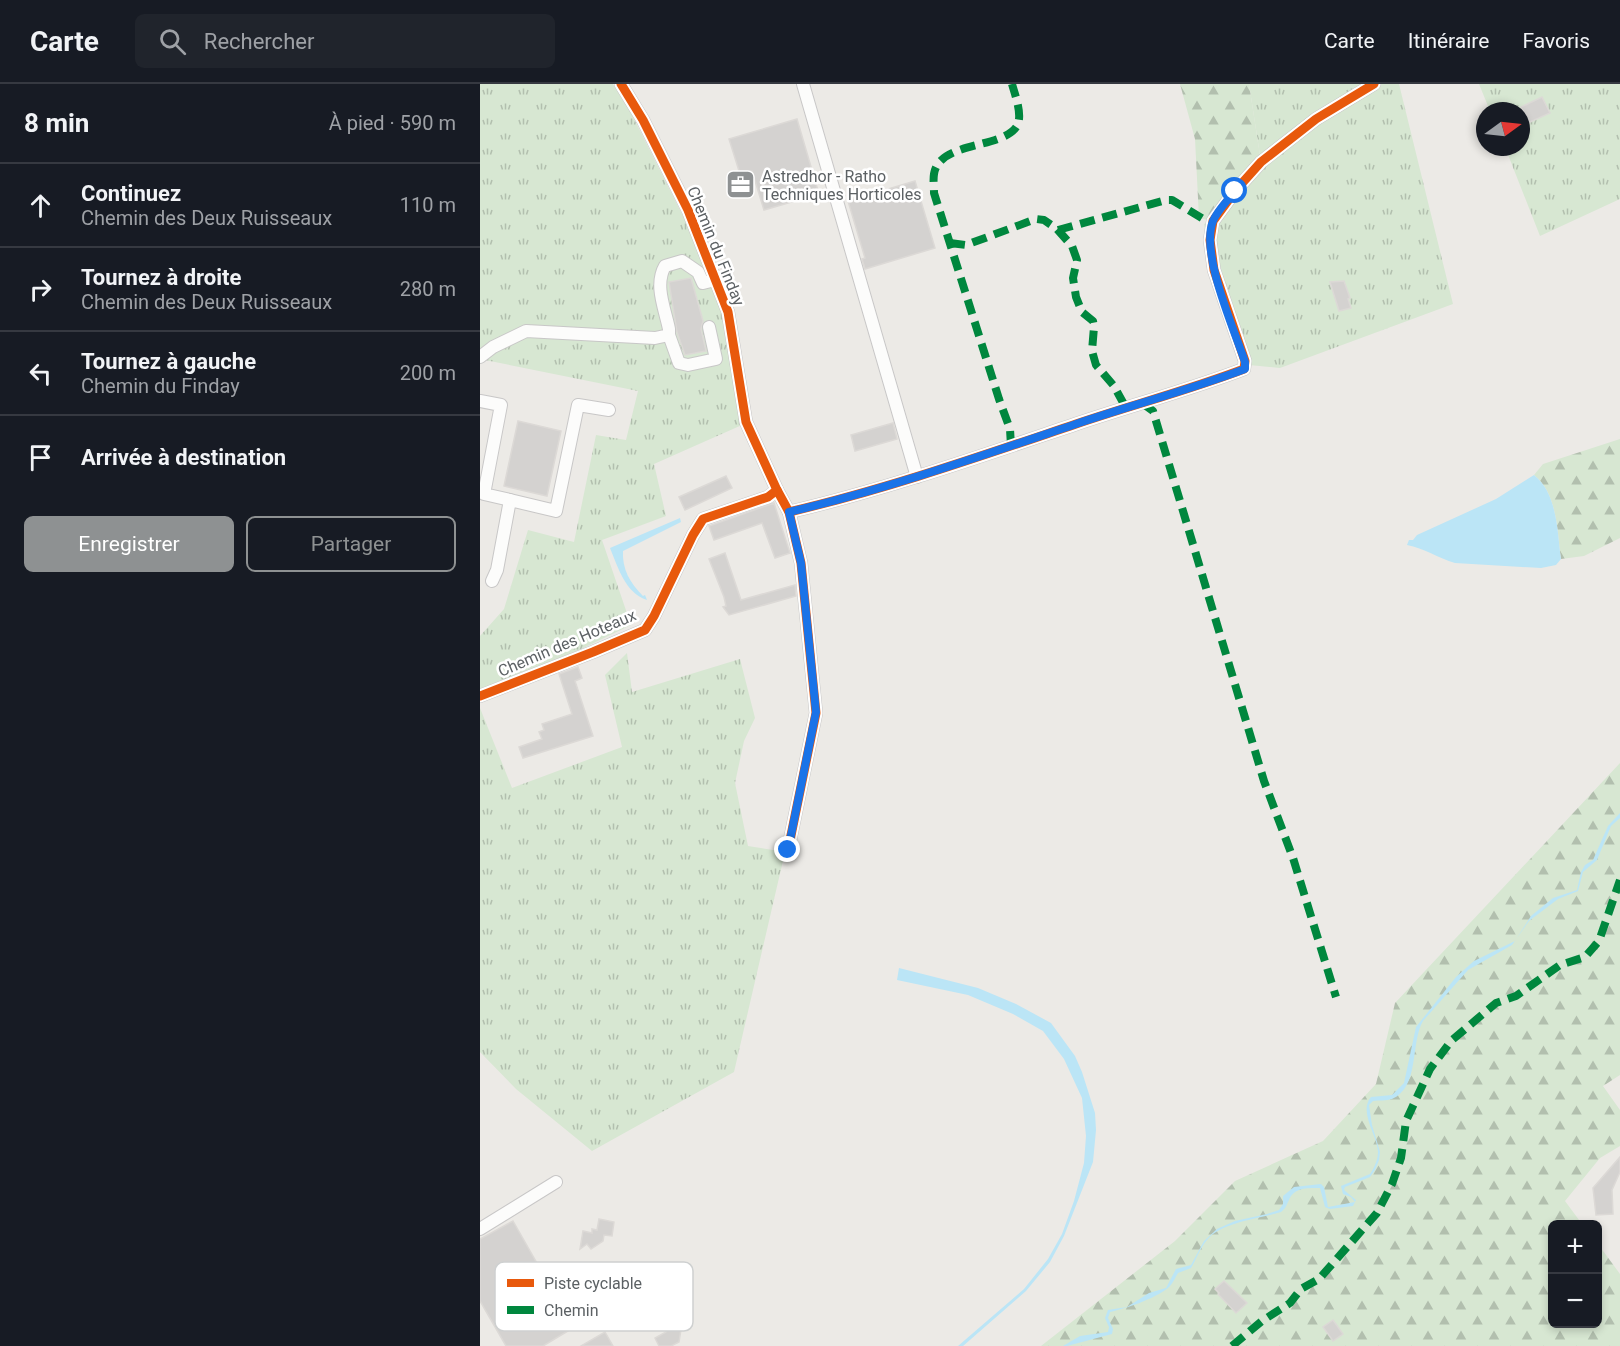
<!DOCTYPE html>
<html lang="fr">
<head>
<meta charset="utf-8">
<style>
  body { margin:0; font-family:Roboto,sans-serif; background:#20242c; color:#f1f3f6 }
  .controls { position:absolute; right:18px; bottom:18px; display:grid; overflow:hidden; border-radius:9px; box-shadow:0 3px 9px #0003 }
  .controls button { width:54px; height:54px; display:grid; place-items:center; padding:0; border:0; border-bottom:2px solid #363941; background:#171b24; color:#f1f3f6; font:30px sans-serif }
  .compass { position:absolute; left:996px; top:18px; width:54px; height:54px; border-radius:50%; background:#171b24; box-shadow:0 3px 9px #0003; rotate:75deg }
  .stop { position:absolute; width:18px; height:18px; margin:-14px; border:4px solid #1a73e8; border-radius:50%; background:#fff }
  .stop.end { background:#1a73e8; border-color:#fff; box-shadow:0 2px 6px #0008 }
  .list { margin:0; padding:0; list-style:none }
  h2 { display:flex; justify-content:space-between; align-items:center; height:78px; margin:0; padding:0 24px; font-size:26px }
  h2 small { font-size:20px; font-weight:400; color:#9ea1a6 }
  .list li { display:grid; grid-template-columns:39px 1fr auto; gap:18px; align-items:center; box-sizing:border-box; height:84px; padding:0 24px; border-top:2px solid #363941 }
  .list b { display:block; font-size:22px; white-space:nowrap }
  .list p { margin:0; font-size:20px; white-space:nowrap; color:#9ea1a6 }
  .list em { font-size:20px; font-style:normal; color:#9ea1a6 }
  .actions { display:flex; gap:12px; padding:18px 24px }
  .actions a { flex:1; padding:14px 0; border:2px solid #8e9192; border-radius:9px; text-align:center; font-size:21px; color:#8e9192 }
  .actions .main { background:#8e9192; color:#fff }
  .icon { flex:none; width:33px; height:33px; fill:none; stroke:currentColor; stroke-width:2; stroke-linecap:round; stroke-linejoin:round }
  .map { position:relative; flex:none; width:1140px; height:1262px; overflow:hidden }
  header { display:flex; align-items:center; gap:36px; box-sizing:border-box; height:84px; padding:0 30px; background:#171b24; border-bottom:2px solid #363941 }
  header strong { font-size:28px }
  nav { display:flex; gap:33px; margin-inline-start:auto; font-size:21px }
  .search { width:420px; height:54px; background:#20242c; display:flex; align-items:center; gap:15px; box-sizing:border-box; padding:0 21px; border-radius:9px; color:#9ea1a6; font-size:22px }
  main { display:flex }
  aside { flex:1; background:#171b24 }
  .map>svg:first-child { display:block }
  .grass { fill:url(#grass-tufts) }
  .forest { fill:url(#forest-firs) }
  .water { fill:#bbe5f6 }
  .building { fill:#d4d2d0; stroke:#dcd9d6; stroke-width:1.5 }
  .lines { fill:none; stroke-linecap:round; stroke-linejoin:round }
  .minor-casing { stroke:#c8c7c7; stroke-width:14 }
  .minor { stroke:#fcfcfb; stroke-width:12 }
  .quiet { stroke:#00873e; stroke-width:8; stroke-dasharray:15 8; stroke-linecap:butt }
  .cycleway-casing { stroke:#fff; stroke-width:13 }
  .cycleway { stroke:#e8590c; stroke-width:9 }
  .route { stroke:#1a73e8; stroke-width:8 }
  .labels { text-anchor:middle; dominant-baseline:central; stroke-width:5; stroke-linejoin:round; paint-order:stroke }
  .poi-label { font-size:16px; fill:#5c6164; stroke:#fff; text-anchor:start }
  .street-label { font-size:16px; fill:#5c6164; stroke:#fff }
  .key { fill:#fff; stroke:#ced0d0; stroke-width:1.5 }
  .key-label { font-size:16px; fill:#5c6164 }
</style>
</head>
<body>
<header>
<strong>Carte</strong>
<div class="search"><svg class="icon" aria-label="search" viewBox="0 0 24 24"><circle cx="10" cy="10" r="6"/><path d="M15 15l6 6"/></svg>Rechercher</div>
<nav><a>Carte</a><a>Itinéraire</a><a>Favoris</a></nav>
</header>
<main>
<aside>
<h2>8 min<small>À pied · 590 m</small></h2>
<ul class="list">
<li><svg class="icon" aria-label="ahead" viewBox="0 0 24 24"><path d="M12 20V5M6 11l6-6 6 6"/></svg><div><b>Continuez</b><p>Chemin des Deux Ruisseaux</p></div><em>110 m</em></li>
<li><svg class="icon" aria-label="right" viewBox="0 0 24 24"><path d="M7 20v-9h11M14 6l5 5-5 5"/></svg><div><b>Tournez à droite</b><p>Chemin des Deux Ruisseaux</p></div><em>280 m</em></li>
<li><svg class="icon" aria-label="left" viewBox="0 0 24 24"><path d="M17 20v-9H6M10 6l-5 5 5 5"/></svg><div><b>Tournez à gauche</b><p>Chemin du Finday</p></div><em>200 m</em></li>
<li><svg class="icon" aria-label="arrive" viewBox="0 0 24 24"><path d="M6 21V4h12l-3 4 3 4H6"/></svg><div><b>Arrivée à destination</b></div></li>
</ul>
<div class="actions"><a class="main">Enregistrer</a><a>Partager</a></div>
</aside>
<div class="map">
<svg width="1140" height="1262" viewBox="0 0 1140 1262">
  <defs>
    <pattern id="grass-tufts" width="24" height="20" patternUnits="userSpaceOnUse" patternTransform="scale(1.5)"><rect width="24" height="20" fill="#d7e7d2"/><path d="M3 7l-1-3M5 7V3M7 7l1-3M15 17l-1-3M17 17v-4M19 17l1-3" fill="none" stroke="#b2bfae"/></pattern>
    <pattern id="forest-firs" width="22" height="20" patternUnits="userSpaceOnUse" patternTransform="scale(1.5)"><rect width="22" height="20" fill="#d7e7d2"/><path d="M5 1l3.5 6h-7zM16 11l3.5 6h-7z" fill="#b2bfae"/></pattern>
  </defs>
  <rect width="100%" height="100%" fill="#eceae6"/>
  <g class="grass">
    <polygon points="0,0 133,0 151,29 216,158 243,230 262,341 174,380 186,432 122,456 151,541 95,568 0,605 0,552 24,525 48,446 94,458 116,351 146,356 158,307 0,275"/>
    <polygon points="769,0 919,0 973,220 800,284 759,280 737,212 724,140 733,137 781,78"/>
    <polygon points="999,0 1140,0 1140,115 1060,152 1025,63 1041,63 1041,27 1010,27"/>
    <polygon points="147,569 152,608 260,575 275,634 264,657 255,699 268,762 305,768 254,988 112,1067 36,1005 0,968 0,624 32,704 142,663 125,591"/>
  </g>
  <g class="forest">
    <polygon points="700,0 769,0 781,78 733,137 719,134 715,55"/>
    <path d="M1140,355V454L1104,472L1081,475C1077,448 1078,410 1054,391L1063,380Z"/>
    <polygon points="1140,679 1140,991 1123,1002 1140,1026 1140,1062 1120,1074 1085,1117 1102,1140 1072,1140 1072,1240 1118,1240 1118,1160 1140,1190 1140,1262 561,1262 695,1157 755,1097 843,1057 896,1000 915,919"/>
  </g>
  <g class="water">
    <path d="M1054,391C1078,410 1077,448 1081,475L1076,481L1061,484L975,479C958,474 944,464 927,461L929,456H933L937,451L1016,415Z"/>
    <path d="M200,434L201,438L143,467C142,485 150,499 163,512L165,511L167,516C145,509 138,483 130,464Z"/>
    <path d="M1140,729V734L1131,742L1117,776L1103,788L1098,807L1078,815L1049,837L1032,861L988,886L943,937C930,959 940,1003 912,1015C906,1017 899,1016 893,1017L889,1021L892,1041L900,1068L899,1076L895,1086L890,1093L865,1103L864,1106L876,1116L873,1122L850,1125L845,1123L840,1104C828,1104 814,1103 809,1116C806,1122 806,1124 801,1128C779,1135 741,1138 727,1156C720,1164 716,1176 711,1184L698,1189C695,1194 692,1201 688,1204C674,1215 647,1224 630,1228L628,1234L633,1245L632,1250L587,1262H583L600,1252L628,1248L629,1243L625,1234L628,1226L647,1223L669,1209L686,1204L696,1185L711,1181L724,1157L737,1145L755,1137L787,1130L799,1126L803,1120V1112L814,1103L841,1100L844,1103L848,1123L875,1118L871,1113L863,1110L861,1102L890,1090C894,1084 898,1076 898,1068C898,1052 878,1028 891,1013L912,1011L924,999L936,943L976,893L994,877L1035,857L1051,832L1073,814L1097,806L1101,788L1105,781L1113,776L1128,742Z"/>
    <polygon points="419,884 498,904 536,920 571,939 595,972 602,988 615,1029 616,1046 613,1078 584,1152 570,1178 546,1207 483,1262 478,1262 544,1205 568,1175 582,1150 594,1117 604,1079 606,1052 602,1014 584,975 563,947 533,930 488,911 417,896"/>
  </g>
  <g class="building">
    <polygon points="1062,13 1070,29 1048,39 1041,23"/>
    <polygon points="317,35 339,110 284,126 272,87 260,90 249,55"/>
    <polygon points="435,97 455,164 385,185 382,175 385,174 368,117"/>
    <polygon points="211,194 223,237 221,245 226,267 205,271 197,248 189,198"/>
    <polygon points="864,197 870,214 868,215 871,224 859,227 850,198"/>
    <polygon points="38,337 81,347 67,412 24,402"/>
    <polygon points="413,339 417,355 375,367 371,351"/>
    <polygon points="246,392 252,404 205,426 199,413"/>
    <polygon points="294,419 310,469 295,474 282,439 234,456 229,442"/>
    <polygon points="245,469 261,516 315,501 316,512 249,531 243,523 246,522 244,513 229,475"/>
    <polygon points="98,583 102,594 95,597 113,652 43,674 39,663 62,655 59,648 64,646 62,640 92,630 79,590"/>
    <polygon points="1140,1073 1140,1088 1132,1106 1133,1130 1116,1131 1113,1104"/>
    <polygon points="119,1135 134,1138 132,1152 124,1151 123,1157 111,1165 107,1160 100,1165 103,1147 112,1149 112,1145 117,1146"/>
    <polygon points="33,1137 66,1195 75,1190 83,1204 78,1207 98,1241 63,1262 26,1262 0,1217 0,1155"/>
    <polygon points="744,1197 767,1219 756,1229 738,1210 739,1209 735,1205"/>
    <polygon points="189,1231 203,1233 199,1258 191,1262 179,1262 175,1254 186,1248"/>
    <polygon points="853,1236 863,1250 853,1257 843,1243"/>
    <polygon points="125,1248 133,1262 101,1262"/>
  </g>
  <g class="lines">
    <defs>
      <g id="minor">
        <polyline points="141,0 163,36 208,126 248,228 266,338 297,406 309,428 321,479 336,629 308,766"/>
        <polyline points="323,0 437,393"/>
        <polyline points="189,251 199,279 208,281 236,275 229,243"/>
        <path d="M0,273L13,263L46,247L175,254L189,251V245C185,225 174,201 185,182L202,177L218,188L223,199L235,196"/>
        <polyline points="0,317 21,321 4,410 30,416"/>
        <path d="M309,428C407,405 501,372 596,340C652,321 709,306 764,285L765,277L734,186L730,156L733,137L755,107L781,78L836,35L894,0"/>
        <polyline points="12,497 17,486 30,416 76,427 98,321 129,326"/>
        <polyline points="0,612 113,568 165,546 174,532 213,451 223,435 288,413 297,406"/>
        <polyline points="0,1145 76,1098"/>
      </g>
    </defs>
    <use href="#minor" class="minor-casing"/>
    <use href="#minor" class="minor"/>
    <g class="quiet">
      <polyline points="578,146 686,116 692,116 725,136 733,137"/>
      <polyline points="470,159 486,161 556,135 564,136 577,145 592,162 597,176 593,194 596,213 602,228 613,237 614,243 612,267 616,281 634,302 646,324"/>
      <polyline points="662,319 673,327 784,697 813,774 856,913"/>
      <path d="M531,362L530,345L519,315L454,109C454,103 453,96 454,90C459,57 523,65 537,42C543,31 535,11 532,0"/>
      <polyline points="752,1262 782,1237 810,1219 821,1205 839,1195 897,1129 912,1100 921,1074 926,1037 950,985 971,957 1016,919 1036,912 1080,881 1105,873 1119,857 1140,796"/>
    </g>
    <defs>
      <g id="cycleway">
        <polyline points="141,0 163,36 208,126 248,228 266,338 297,406 309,428 321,479 336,629 308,766"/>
        <path d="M309,428C407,405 501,372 596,340C652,321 709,306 764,285L765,277L734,186L730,156L733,137L755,107L781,78L836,35L894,0"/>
        <polyline points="0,612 113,568 165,546 174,532 213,451 223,435 288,413 297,406"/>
      </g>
    </defs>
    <use href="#cycleway" class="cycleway-casing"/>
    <use href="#cycleway" class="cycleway"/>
  </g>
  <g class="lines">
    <path class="route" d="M308,766L336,628L321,479L309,428C407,405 501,372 596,340C652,321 709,306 765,285V278C754,245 720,169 733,137C737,127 748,116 755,107"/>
  </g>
  <defs>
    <symbol id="office-square" viewBox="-11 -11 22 22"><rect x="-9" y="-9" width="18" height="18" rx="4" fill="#8e9192" stroke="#fff"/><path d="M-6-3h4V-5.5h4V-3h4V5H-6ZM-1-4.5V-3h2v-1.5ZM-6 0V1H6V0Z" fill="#fff"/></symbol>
  </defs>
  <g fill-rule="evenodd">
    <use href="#office-square" x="244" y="84" width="33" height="33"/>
  </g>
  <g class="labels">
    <g class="poi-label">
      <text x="282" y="92">Astredhor - Ratho<tspan x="282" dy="18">Techniques Horticoles</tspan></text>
    </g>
    <g class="street-label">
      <text transform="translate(236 162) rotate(68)">Chemin du Finday</text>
      <text transform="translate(87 559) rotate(-23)">Chemin des Hoteaux</text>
    </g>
  </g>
  <rect x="15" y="1178" width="198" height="69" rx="9" class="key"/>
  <rect x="27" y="1195" width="27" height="8" fill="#e8590c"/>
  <rect x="27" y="1222" width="27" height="8" fill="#00873e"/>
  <g class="key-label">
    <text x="64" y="1205">Piste cyclable</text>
    <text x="64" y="1232">Chemin</text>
  </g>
</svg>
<div class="controls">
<button>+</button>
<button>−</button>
</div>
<svg class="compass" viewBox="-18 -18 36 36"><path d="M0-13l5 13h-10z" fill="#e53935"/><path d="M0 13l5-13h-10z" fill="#9ea1a6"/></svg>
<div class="stop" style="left:755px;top:107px"></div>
<div class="stop end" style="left:308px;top:766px"></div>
</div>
</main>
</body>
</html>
